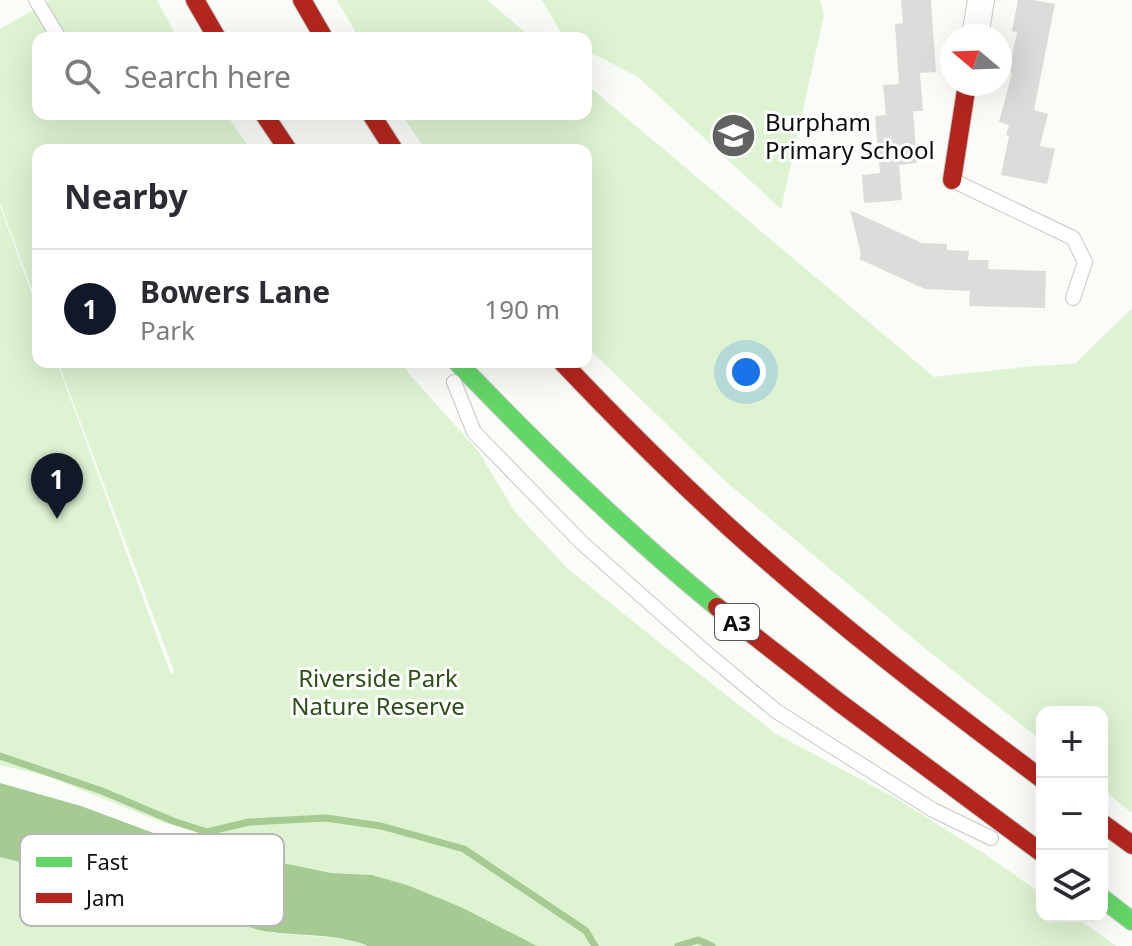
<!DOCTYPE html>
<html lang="en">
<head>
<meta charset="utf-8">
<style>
  body { margin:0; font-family:"Noto Sans",sans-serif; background:#f2f2f3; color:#2b2b33 }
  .controls { position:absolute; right:24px; bottom:24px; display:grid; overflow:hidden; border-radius:16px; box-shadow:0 8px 32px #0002 }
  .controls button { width:72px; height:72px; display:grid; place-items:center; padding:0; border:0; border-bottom:2px solid #e1e1e2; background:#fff; color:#2b2b33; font:40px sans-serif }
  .compass { position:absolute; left:940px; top:24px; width:72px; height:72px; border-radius:50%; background:#fff; box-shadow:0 8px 32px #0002; rotate:289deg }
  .you { position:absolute; left:746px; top:372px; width:28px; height:28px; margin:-20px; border:6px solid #fff; border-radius:50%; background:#1a73e8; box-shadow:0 0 0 12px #1a73e833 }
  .badge { display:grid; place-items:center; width:52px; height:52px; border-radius:50%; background:#111827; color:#fff; font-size:26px; font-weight:700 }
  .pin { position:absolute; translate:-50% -66px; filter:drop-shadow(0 2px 4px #0008) }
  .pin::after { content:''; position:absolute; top:42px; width:28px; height:24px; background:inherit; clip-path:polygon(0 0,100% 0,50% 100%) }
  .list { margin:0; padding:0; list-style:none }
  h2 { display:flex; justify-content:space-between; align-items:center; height:104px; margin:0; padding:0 32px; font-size:34px }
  h2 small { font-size:26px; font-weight:400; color:#7c7c81 }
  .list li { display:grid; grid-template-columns:52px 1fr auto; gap:24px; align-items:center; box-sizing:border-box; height:120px; padding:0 32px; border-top:2px solid #e1e1e2 }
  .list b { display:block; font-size:30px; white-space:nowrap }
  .list p { margin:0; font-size:26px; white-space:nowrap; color:#7c7c81 }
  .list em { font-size:26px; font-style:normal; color:#7c7c81 }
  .icon { flex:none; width:44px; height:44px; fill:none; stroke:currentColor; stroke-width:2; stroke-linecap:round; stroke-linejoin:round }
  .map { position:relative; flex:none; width:1132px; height:946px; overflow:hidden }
  .search { position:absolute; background:#fff; box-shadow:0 8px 32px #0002; left:32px; top:32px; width:560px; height:88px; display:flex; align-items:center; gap:20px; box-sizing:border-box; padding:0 28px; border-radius:16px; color:#7c7c81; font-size:30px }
  .panel { position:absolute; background:#fff; box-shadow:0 8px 32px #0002; left:32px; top:144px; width:560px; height:224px; border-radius:16px }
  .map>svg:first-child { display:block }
  .green { fill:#ddf3d2 }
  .water { fill:#a5ca92 }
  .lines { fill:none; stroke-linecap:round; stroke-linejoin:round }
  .stream { stroke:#a5ca92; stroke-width:7 }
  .building { fill:#daddd9 }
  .lane-casing { stroke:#c6c8c5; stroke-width:16 }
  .street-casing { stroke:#c6c8c5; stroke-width:28 }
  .fast-casing { stroke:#c6c8c5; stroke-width:20 }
  .jam-casing { stroke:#c6c8c5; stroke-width:20 }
  .lane { stroke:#fefffe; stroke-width:14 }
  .street { stroke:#fefffe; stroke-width:26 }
  .fast { stroke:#63d668; stroke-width:18 }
  .jam { stroke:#b3261e; stroke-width:18 }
  .labels { text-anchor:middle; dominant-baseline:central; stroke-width:6; stroke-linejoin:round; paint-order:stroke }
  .shield { fill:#fff; stroke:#565756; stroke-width:2 }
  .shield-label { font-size:22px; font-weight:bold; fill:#0e0f0d }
  .poi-label { font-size:24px; fill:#0e0f0d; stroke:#fff; text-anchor:start }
  .park-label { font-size:24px; fill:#2d4f18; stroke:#fff }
  .key { fill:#fff; stroke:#b7b7b6; stroke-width:2 }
  .key-label { font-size:22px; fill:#0e0f0d }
</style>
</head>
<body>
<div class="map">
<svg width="1132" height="946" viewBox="0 0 1132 946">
  <rect width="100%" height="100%" fill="#f9fcf7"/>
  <g class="green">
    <polygon points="51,0 157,0 177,38 38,38 38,114 226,114 251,150 38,150 38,306 0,203 0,29"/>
    <polygon points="337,0 487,0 532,38 359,38"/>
    <polygon points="542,0 820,0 824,15 781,209 638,77 586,50 586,38 564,38"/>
    <polygon points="586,84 934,377 1035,366 1075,364 1132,308 1132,813 1102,789 1102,712 1042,712 1042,741 921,645 724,480 586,346 586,150 426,150 401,114 586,114"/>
    <polygon points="0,206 38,311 38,362 57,362 171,675 174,671 58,362 401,362 411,376 479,452 515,512 567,568 656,640 776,734 899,800 986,855 1042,894 1042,916 1074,916 1116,946 537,946 461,907 407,885 372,875 331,873 241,856 235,838 161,822 47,776 0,765"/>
    <polygon points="0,857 275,933 348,939 368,946 0,946"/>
  </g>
  <path class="water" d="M0,783L81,806L175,841L331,873L372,875L407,885L461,907L537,946H368C335,932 294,937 259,930L109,886L0,857Z"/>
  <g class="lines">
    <g class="stream">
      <polyline points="0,756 102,791 173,821 207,832 249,822 326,818 381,826 464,849 586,931 595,946"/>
      <polyline points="678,946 698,940 712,946"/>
    </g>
  </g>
  <g class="building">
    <polygon points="901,0 931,0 936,72 920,73 923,111 913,111 917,163 899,165 902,200 864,203 862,175 880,173 875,116 886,115 883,85 899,84 895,24 903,23"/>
    <polygon points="1018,0 1033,0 1055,4 1034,110 1048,114 1040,146 1055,149 1047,184 1001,175 1009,136 1006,135 1009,125 999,122 1012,73 1009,72 1017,32 1012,31"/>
    <polygon points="850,210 922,243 947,244 947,250 969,251 968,260 989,260 988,269 1046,271 1045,308 969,306 970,291 925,289 859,259 861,254"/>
  </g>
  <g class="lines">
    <defs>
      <g id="lane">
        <polyline points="36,0 59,38"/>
        <polyline points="952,180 1073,238 1085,262 1073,298"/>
        <polyline points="454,382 474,432 582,543 704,651 776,711 933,810 991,838"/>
      </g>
      <polyline id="street" points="975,36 981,0"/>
      <g id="fast">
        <path d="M457,362C540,448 624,531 717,607"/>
        <polyline points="1102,898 1132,921"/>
      </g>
      <g id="jam">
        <polyline points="195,0 217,38"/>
        <polyline points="302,0 324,38"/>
        <polyline points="264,114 288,150"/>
        <polyline points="371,114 394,150"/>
        <polyline points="952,180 967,84"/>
        <path d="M562,362C616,419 672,475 730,528C829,618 935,699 1042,779"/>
        <polyline points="717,607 840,703 1042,853"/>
        <polyline points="1102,823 1132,845"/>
      </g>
    </defs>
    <use href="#lane" class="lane-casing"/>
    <use href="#street" class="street-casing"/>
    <use href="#fast" class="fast-casing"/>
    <use href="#jam" class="jam-casing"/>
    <use href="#lane" class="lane"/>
    <use href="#street" class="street"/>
    <use href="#fast" class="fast"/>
    <use href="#jam" class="jam"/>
  </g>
  <defs>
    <symbol id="school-disc" viewBox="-11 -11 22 22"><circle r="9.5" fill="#60625f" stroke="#fff"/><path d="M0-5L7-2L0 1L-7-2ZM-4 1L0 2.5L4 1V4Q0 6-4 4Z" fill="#fff"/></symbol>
  </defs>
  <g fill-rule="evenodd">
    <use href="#school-disc" x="708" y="110" width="51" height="51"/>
  </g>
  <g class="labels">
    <rect class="shield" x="715" y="604" width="44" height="36" rx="6"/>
    <g class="shield-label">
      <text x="737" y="622">A3</text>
    </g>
    <g class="poi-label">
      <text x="765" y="121">Burpham<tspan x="765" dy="28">Primary School</tspan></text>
    </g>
    <g class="park-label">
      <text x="378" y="677">Riverside Park<tspan x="378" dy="28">Nature Reserve</tspan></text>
    </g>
  </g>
  <rect x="20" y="834" width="264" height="92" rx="12" class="key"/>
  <rect x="36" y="857" width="36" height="10" fill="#63d668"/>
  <rect x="36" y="893" width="36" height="10" fill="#b3261e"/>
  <g class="key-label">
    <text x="86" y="870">Fast</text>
    <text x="86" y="906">Jam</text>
  </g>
</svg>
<div class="controls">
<button>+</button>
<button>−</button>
<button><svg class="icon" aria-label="layers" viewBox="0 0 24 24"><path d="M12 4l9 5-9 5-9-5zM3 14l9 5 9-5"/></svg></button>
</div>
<svg class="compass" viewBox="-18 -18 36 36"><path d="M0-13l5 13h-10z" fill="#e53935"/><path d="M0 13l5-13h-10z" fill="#7c7c81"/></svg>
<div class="you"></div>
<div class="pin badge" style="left:57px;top:519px">1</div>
<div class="search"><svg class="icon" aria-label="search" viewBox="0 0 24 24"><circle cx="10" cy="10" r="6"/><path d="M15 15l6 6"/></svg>Search here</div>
<section class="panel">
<h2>Nearby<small></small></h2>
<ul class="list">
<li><span class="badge">1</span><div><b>Bowers Lane</b><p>Park</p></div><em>190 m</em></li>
</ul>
</section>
</div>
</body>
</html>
